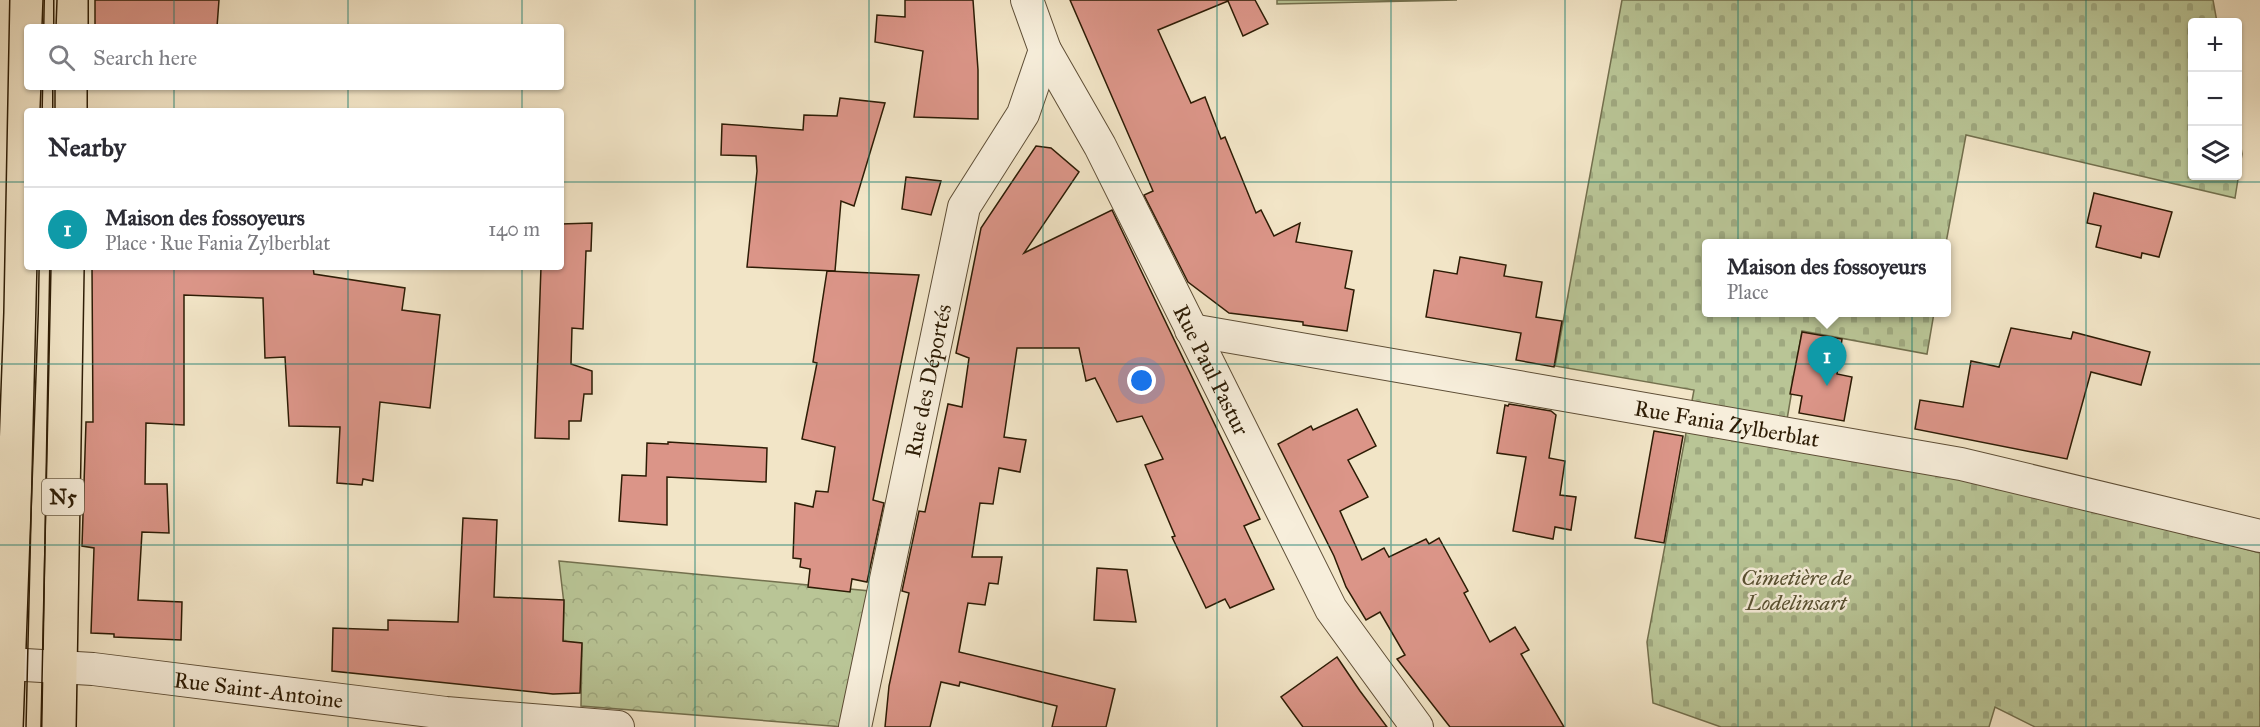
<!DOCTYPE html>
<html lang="en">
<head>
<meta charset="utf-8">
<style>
  body { margin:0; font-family:"IM FELL Great Primer",serif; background:#f2f2f3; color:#2b2b33 }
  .controls { position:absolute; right:18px; top:18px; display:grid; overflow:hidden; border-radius:6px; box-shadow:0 2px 4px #0004 }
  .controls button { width:54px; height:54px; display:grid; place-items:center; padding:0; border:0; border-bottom:2px solid #e1e1e2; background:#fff; color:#2b2b33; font:30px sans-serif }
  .you { position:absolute; left:1142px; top:381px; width:21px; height:21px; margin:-15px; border:4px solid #fff; border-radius:50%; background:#1a73e8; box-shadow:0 0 0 9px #1a73e833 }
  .badge { display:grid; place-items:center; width:39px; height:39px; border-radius:50%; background:#ea580c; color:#fff; font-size:20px; font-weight:700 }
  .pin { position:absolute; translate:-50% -50px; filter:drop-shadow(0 2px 3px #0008) }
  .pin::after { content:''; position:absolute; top:32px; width:21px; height:18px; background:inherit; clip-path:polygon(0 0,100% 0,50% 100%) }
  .popup { position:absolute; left:1702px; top:239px; width:249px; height:78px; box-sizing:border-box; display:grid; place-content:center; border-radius:6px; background:#fff; filter:drop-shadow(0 2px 4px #0005); font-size:20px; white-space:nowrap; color:#7c7c81 }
  .popup b { font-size:22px; color:#2b2b33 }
  .popup::after { content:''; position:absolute; left:50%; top:100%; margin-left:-12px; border:12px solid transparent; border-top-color:#fff }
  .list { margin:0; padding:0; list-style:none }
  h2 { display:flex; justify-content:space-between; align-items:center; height:78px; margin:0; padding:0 24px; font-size:26px }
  h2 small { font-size:20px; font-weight:400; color:#7c7c81 }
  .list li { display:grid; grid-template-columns:39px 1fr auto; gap:18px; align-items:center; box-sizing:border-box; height:84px; padding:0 24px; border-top:2px solid #e1e1e2 }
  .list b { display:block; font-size:22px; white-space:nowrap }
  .list p { margin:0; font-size:20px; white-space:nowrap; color:#7c7c81 }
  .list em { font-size:20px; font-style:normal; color:#7c7c81 }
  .icon { flex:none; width:33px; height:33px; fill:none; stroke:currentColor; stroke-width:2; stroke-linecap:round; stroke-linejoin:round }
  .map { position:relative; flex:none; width:2260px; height:727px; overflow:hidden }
  .search { position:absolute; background:#fff; box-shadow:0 2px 4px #0004; left:24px; top:24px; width:540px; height:66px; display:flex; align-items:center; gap:15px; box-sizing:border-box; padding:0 21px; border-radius:6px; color:#7c7c81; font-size:22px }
  .panel { position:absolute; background:#fff; box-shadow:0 2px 4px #0004; left:24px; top:108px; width:540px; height:162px; border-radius:6px }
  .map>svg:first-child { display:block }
  .forest { fill:url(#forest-crowns); stroke:#73704e; stroke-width:1.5 }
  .cemetery { fill:url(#cemetery-stones); stroke:#73704e; stroke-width:1.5 }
  .building { fill:#db9588; stroke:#2d1c05; stroke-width:1.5 }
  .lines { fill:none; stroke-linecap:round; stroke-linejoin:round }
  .street-casing { stroke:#5e4e36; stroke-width:34 }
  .primary-casing { stroke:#2d1c05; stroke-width:36 }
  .street { stroke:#f7eedb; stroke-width:32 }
  .primary { stroke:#f2e5c7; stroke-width:33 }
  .tram { stroke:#2d1c05; stroke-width:1.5 }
  .grid { fill:none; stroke:#0f766e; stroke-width:1.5; stroke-opacity:0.55 }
  .labels { text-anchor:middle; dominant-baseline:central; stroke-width:5; stroke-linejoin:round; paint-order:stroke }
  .shield { fill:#f7eedb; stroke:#6a5b45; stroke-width:1.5 }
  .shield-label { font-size:21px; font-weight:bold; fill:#2d1c05 }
  .street-label { font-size:22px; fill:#2d1c05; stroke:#f7eedb }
  .park-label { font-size:22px; font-style:italic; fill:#574f30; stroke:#f7eedb }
</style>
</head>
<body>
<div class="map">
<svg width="2260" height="727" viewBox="0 0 2260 727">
  <defs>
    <pattern id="forest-crowns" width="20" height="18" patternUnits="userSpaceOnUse" patternTransform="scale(1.5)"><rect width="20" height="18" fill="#b9c596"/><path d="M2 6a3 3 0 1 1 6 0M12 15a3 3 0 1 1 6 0" fill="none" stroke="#9fa980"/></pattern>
    <pattern id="cemetery-stones" width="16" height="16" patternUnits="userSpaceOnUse" patternTransform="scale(1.5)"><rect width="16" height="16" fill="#b9c596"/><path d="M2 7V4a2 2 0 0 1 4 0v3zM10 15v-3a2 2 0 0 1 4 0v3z" fill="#9fa980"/></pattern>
  </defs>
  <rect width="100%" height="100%" fill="#f2e5c7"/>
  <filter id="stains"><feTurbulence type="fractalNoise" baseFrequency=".00333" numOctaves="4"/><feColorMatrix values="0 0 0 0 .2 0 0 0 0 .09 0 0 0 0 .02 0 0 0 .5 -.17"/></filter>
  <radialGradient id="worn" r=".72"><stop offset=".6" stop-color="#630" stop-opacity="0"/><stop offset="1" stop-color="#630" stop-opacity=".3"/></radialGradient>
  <polygon class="forest" points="559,561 870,591 844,727 581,706 582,644 563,641 564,604"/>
  <g class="cemetery">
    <polygon points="1277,0 1457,0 1277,4"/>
    <polygon points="1622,0 2213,0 2217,22 2192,22 2192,176 2238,176 2238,128 2242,154 2235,198 1966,135 1946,243 1707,243 1707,312 1934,313 1927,354 1802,331 1782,449 1982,482 2075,501 2260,553 2260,727 2035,727 1995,707 1989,727 1721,727 1653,703 1647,642 1694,390 1555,366"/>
  </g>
  <g class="building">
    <polygon points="95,0 219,0 217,27 95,27"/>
    <polygon points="905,0 973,0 978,70 978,119 914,117 923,51 875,42 877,15 905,17"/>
    <polygon points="1070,0 1255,0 1268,24 1243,36 1228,1 1158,30 1191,103 1205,97 1221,139 1225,137 1256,213 1261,210 1274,236 1300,223 1296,242 1352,251 1345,288 1354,290 1347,331 1303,325 1303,322 1229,313 1188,282 1144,195 1153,191"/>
    <polygon points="840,98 885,103 854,206 841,201 835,271 747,267 757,171 756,156 721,155 722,124 803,130 804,115 837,116"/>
    <polygon points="1036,146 1051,148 1079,172 1024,253 1112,210 1260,519 1244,526 1274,589 1230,608 1225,599 1206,608 1172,537 1175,536 1145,465 1163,459 1142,416 1117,422 1095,378 1086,381 1079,348 1017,348 1004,437 1026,440 1020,472 999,468 993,504 980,503 972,557 1002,557 998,584 989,583 985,605 968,603 959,652 1115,689 1106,727 1052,727 1057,706 960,682 959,686 941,682 930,727 885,727 889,686 909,593 902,591 919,511 925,512 948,404 962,407 969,358 956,353 981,228"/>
    <polygon points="906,177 941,181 931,215 902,209"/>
    <polygon points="2094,193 2172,212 2159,257 2142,253 2141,258 2096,247 2101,226 2087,223"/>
    <polygon points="592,223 591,251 586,251 583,329 572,328 571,364 592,371 592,394 584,394 581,421 569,421 569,439 535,438 541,267 561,267 561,224"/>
    <polygon points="1460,257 1506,265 1504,276 1542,282 1536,317 1562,321 1554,367 1516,360 1521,333 1426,317 1434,270 1457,274"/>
    <polygon points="92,267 313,267 314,274 405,288 402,310 440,315 430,408 380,402 373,481 363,479 362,485 337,483 340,427 289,426 285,357 265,358 263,298 184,295 184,425 146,423 145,484 167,484 169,533 142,532 138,600 182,602 181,640 114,637 114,634 91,633 94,548 82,546 86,422 93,422"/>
    <polygon points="827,271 919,275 873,500 884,503 867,582 852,579 850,592 808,587 810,569 800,567 801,559 793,558 795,503 813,507 816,491 828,492 835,447 802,439 817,363 813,362"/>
    <polygon points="2011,328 2071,339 2073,332 2150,352 2141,385 2091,372 2067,459 1915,429 1920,400 1963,407 1971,361 1999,367"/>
    <polygon points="1802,332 1842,339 1837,374 1852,377 1844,421 1799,413 1802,396 1790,394"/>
    <polygon points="1509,404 1551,411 1556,415 1549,458 1565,461 1560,495 1576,497 1571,530 1555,527 1553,539 1513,531 1526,457 1497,453 1505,405 1508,406"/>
    <polygon points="1357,409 1376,446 1348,460 1368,497 1340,511 1362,560 1384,548 1389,557 1426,539 1429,544 1439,538 1468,591 1464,593 1490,642 1515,627 1529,650 1521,654 1564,727 1450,727 1397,659 1405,655 1380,612 1366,620 1346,587 1334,556 1278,444 1311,426 1313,430"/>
    <polygon points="1654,431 1683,436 1664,543 1635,538"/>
    <polygon points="668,442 767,448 766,482 667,477 667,525 619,521 622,475 646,476 647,443 668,444"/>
    <polygon points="463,518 497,520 494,597 564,600 563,641 582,643 580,693 553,694 332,671 333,628 388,630 388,620 458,622"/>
    <polygon points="1097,568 1127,570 1136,622 1094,620"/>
    <polygon points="1337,657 1360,691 1387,727 1303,727 1281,697"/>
  </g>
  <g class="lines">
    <defs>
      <g id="street">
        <path id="s1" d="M1027,0L1045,50L1100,146L1331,609L1417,727"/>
        <path id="s2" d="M1191,330L1961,464L2260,536"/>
        <path id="s3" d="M8,664L93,669L446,713L618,727"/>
        <path id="s4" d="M855,727L964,207L1023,114L1045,50"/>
      </g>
      <g id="primary">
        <polyline points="71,27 71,0"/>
        <polyline points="70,111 70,87"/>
        <polyline points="6,727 21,313 27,0"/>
        <polyline points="59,727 67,267"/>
      </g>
    </defs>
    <use href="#street" class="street-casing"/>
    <use href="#primary" class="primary-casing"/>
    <use href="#street" class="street"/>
    <use href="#primary" class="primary"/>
    <g class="tram">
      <polyline points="42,27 43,0"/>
      <polyline points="56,27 57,0"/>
      <polyline points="40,111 41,87"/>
      <polyline points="55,111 55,87"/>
      <polyline points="26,727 37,267"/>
      <polyline points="41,727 51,267"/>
    </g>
  </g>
  <path class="grid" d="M174,0V27M348,0V27M522,0V27M695,0V727M869,0V727M1043,0V727M1217,0V727M1391,0V727M1565,0V727M1738,0V727M1912,0V727M2086,0V727M174,87V111M348,87V111M522,87V111M0,182H27M561,182H2260M174,267V727M348,267V727M522,267V727M0,364H2260M0,545H2260"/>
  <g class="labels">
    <rect class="shield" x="42" y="479" width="42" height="36" rx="4.5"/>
    <g class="shield-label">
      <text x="63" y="497">N5</text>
    </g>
    <g class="street-label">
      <text stroke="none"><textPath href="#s1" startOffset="414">Rue Paul Pastur</textPath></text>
      <text stroke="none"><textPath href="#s4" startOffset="354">Rue des Déportés</textPath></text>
      <text stroke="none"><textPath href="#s2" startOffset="544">Rue Fania Zylberblat</textPath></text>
      <text stroke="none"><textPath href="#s3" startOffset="252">Rue Saint-Antoine</textPath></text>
    </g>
    <g class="park-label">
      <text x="1796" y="577">Cimetière de<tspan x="1796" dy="25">Lodelinsart</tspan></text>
    </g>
  </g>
  <rect width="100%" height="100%" filter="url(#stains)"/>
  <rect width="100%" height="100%" fill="url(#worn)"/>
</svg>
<div class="controls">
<button>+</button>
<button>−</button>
<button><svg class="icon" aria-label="layers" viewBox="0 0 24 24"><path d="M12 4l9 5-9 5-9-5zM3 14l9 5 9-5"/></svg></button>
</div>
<div class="you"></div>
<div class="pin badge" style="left:1827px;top:386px;background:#0f9aa8">1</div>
<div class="popup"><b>Maison des fossoyeurs</b>Place</div>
<div class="search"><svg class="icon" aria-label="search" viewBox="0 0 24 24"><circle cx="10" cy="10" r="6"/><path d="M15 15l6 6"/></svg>Search here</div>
<section class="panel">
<h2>Nearby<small></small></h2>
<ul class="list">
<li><span class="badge" style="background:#0f9aa8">1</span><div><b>Maison des fossoyeurs</b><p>Place · Rue Fania Zylberblat</p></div><em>140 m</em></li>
</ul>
</section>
</div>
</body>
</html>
